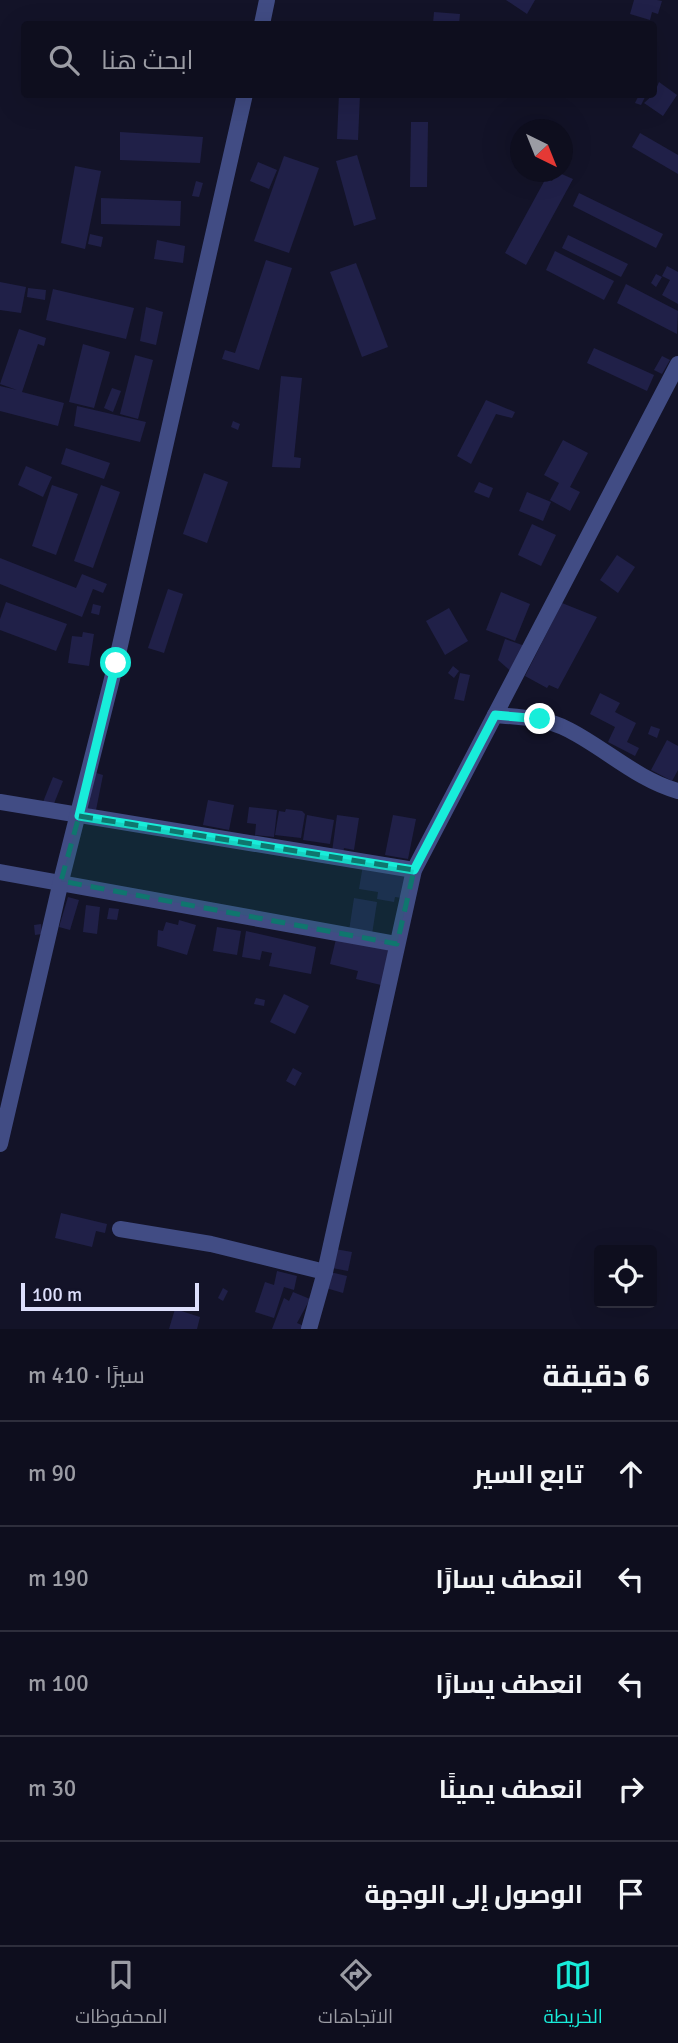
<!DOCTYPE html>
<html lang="ar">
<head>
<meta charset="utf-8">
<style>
  body { margin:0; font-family:Signika,Cairo,sans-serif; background:#1c1c2b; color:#f1f3f6; direction:rtl }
  .controls { position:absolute; right:21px; bottom:21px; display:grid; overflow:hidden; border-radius:7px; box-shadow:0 7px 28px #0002 }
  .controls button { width:63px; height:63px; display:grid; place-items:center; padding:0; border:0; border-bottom:2px solid #2e2e3c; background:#0e0e1e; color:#f1f3f6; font:35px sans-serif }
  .compass { position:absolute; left:510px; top:119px; width:63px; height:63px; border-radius:50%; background:#0e0e1e; box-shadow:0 7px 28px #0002; rotate:137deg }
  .scale { position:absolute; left:21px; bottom:18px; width:178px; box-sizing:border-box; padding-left:7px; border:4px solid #dddffc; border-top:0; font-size:19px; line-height:24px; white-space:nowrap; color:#dddffc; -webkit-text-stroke:5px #131328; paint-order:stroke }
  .stop { position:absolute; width:21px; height:21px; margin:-16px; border:5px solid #18edda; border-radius:50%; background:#fff }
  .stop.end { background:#18edda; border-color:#fff; box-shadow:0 2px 7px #0008 }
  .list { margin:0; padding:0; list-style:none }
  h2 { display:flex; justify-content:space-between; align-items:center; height:91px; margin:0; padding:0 28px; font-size:30px }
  h2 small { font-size:23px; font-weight:400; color:#9b9ca4 }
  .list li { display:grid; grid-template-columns:46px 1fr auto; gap:21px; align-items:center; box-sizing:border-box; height:105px; padding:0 28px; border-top:2px solid #2e2e3c }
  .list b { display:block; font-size:26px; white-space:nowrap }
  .list em { font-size:23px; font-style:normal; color:#9b9ca4 }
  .icon { flex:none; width:38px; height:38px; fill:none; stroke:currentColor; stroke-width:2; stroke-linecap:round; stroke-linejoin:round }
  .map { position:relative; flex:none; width:678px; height:1329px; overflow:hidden; direction:ltr }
  .search { position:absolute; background:#0e0e1e; box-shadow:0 7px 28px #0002; left:21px; right:21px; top:21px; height:77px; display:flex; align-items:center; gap:18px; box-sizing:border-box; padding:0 24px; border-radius:7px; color:#9b9ca4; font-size:26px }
  .sheet { height:616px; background:#0e0e1e }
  nav { display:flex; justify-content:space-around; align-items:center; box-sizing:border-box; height:98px; border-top:2px solid #2e2e3c; background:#0e0e1e; font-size:19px; color:#9b9ca4 }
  nav a { display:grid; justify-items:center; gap:4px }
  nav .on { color:#18edda }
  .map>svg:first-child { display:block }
  .building { fill:#202048 }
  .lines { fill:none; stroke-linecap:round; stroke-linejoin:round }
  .minor { stroke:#414c84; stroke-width:16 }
  .route { stroke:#18edda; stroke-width:9 }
  .marked { fill:#0f766e; fill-opacity:0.2; stroke:#0f766e; stroke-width:5; stroke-dasharray:14 9; stroke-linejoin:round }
</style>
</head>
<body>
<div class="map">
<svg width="678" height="1329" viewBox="0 0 678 1329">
  <rect width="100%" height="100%" fill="#131328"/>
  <g class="building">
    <polygon points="506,0 535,0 527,14"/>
    <polygon points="634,0 657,0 662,1 658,14 652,12 650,20 630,14"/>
    <polygon points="434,12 460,14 459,24 433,24"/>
    <polygon points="659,82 677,95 663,116 644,103 654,94"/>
    <polygon points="339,94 360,94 358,140 337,139"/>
    <polygon points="639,95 645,97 641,105 635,103"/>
    <polygon points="411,122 428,122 427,187 410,187"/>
    <polygon points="120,132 203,137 200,163 120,160"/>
    <polygon points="640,133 678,155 678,174 632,147"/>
    <polygon points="357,155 376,219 354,226 336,161"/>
    <polygon points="284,156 319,168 289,253 254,241"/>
    <polygon points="258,162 277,170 269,189 250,181"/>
    <polygon points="75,166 101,171 85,249 61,243"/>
    <polygon points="557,172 573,179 526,265 505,253 546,178 552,181"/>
    <polygon points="196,181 203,183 199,197 192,196"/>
    <polygon points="579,193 663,234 656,248 573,206"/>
    <polygon points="101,198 181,201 180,226 101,224"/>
    <polygon points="90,234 103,237 101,247 88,244"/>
    <polygon points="568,235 628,264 621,277 562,248"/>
    <polygon points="157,240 185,246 183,263 154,259"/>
    <polygon points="555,251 614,281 604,300 546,270"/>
    <polygon points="266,260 292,268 259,370 222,359 225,350 235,353"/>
    <polygon points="356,263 388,347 362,357 330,272"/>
    <polygon points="667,266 678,272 678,304 662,295 670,280 662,276"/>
    <polygon points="656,274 662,277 656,287 651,283"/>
    <polygon points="0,282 26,287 21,313 0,310"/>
    <polygon points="626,284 678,311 677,334 617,303"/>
    <polygon points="28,288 46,290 45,300 27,297"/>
    <polygon points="53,289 134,308 126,339 46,320"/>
    <polygon points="146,307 163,312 156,345 140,341"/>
    <polygon points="19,329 46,338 44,346 38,344 22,392 64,403 58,426 0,411 0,386 17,390 0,384"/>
    <polygon points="83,344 110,352 94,408 69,402"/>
    <polygon points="594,348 654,375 647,391 587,363"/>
    <polygon points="135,355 153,360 138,419 120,414"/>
    <polygon points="662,356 670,360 662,374 654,370"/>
    <polygon points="281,376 302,378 294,457 301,458 300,468 272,467"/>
    <polygon points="112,388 121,391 113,412 104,408"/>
    <polygon points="486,400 515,412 512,418 496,414 471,464 457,456"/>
    <polygon points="77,406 146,422 140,442 74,426"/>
    <polygon points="233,421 240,424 238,430 231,427"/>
    <polygon points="563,440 588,453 570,487 580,492 570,511 550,500 559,483 544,475"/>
    <polygon points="66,448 110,463 104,479 61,464"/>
    <polygon points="26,466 52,477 43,497 18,485"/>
    <polygon points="204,473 228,482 207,543 183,534"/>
    <polygon points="479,482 493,488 489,498 474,492"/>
    <polygon points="52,485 78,494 56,555 32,546"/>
    <polygon points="101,485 120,492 93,568 74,561"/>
    <polygon points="527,492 551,502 543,521 519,511"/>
    <polygon points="532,524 556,535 541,566 518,555"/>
    <polygon points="617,555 635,567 618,593 600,580"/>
    <polygon points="0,558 76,588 82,574 107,584 103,593 93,589 82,617 0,584"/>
    <polygon points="168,589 183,594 164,653 148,648"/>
    <polygon points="501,592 530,604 515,641 486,630"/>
    <polygon points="6,602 67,624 56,651 0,630 0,619"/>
    <polygon points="562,603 597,617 558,689 549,685 547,688 525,676"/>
    <polygon points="93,604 101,606 99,615 91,613"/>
    <polygon points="449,608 468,641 445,655 426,621"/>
    <polygon points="83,632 94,634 89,666 68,663 72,636 82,637"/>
    <polygon points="505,639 525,646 514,674 498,660"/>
    <polygon points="453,666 459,671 454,678 448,673"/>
    <polygon points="460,673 470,675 464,701 454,699"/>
    <polygon points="600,693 620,703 615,712 636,723 627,742 639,748 635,756 608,742 615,727 590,714"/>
    <polygon points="651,726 660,729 657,738 648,734"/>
    <polygon points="667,740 678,746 678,770 672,781 651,770"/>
    <polygon points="93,772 103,775 96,810 86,808"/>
    <polygon points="53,777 63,781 53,806 43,802"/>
    <polygon points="208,800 234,805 229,830 203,825"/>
    <polygon points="249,807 277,810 274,837 255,835 256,824 247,823"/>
    <polygon points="286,809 302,811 305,814 301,838 275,835 279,811 285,812"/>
    <polygon points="307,815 334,820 330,844 303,840"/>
    <polygon points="337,815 359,818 354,850 344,848 343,854 332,852"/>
    <polygon points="393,815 416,819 408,859 385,855"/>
    <polygon points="363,865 407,872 402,898 395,897 394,902 377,899 378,892 359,889"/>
    <polygon points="68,897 79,900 70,930 59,927"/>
    <polygon points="354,898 377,902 372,934 349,931"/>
    <polygon points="86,905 100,907 97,934 83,932"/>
    <polygon points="109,908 119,909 117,920 107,919"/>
    <polygon points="179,920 196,925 187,955 157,946 158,930 163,931 166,922 178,925"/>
    <polygon points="41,924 42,934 35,935 34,925"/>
    <polygon points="217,927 241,931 237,955 213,951"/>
    <polygon points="246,931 316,947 311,974 269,966 272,953 262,951 260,960 242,957"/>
    <polygon points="336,939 390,948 381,985 356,979 358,971 330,964"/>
    <polygon points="284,994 309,1006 295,1034 270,1022"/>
    <polygon points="256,998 265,1000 264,1006 254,1004"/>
    <polygon points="293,1068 302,1073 295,1086 286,1081"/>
    <polygon points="61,1213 107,1224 105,1233 96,1231 92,1247 55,1238"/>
    <polygon points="335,1249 352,1252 348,1271 332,1268"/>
    <polygon points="277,1271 297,1276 294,1290 284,1287 274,1318 255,1312 265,1282 274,1285"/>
    <polygon points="330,1272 347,1276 343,1293 326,1288"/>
    <polygon points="223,1288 228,1291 223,1301 218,1298"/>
    <polygon points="293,1292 310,1299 297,1323 304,1326 303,1329 272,1329 284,1298 289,1301"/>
    <polygon points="175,1309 200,1317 197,1329 169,1329"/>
  </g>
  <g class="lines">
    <g class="minor">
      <polyline points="262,24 267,0"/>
      <polyline points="495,715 678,364"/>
      <polyline points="0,802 414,870"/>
      <polyline points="0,872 397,944"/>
      <polyline points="0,1144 61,881 116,663 245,94"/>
      <polyline points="120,1229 211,1244 325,1272"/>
      <path d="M309,1329L325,1272L414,870L495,715C521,717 546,718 569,730C606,749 638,780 678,791"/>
    </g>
  </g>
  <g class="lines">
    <polyline class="route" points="116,663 79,816 414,870 495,715 540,719"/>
  </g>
  <path class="marked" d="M79,816L414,870L397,944L61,881Z"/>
</svg>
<div class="controls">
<button><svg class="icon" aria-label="locate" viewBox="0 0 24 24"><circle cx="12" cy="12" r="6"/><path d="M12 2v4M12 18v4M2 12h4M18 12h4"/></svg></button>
</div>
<svg class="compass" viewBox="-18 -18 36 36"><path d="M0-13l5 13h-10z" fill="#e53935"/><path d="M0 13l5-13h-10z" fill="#9b9ca4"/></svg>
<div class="scale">100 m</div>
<div class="stop" style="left:116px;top:663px"></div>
<div class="stop end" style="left:540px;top:719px"></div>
<div class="search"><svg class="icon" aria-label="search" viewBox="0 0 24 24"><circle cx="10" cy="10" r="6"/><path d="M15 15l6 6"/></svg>ابحث هنا</div>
</div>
<section class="sheet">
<h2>6 دقيقة<small>سيرًا · 410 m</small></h2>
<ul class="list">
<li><svg class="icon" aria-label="ahead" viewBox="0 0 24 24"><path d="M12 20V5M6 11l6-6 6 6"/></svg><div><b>تابع السير</b></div><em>90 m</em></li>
<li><svg class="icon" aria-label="left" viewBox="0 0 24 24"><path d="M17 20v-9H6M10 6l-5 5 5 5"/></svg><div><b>انعطف يسارًا</b></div><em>190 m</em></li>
<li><svg class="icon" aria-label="left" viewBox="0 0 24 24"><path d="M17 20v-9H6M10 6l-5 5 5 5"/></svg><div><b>انعطف يسارًا</b></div><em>100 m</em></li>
<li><svg class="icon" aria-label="right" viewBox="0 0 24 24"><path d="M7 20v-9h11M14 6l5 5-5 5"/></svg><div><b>انعطف يمينًا</b></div><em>30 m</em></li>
<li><svg class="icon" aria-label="arrive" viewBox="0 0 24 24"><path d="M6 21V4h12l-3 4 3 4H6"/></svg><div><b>الوصول إلى الوجهة</b></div></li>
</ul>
</section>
<nav>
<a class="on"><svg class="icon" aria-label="map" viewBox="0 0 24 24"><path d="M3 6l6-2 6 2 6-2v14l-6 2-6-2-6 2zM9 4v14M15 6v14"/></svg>الخريطة</a>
<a><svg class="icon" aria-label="directions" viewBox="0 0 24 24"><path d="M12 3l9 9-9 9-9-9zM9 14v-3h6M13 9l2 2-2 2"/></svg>الاتجاهات</a>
<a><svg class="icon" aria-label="saved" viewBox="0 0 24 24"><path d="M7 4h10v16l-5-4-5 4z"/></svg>المحفوظات</a>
</nav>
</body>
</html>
